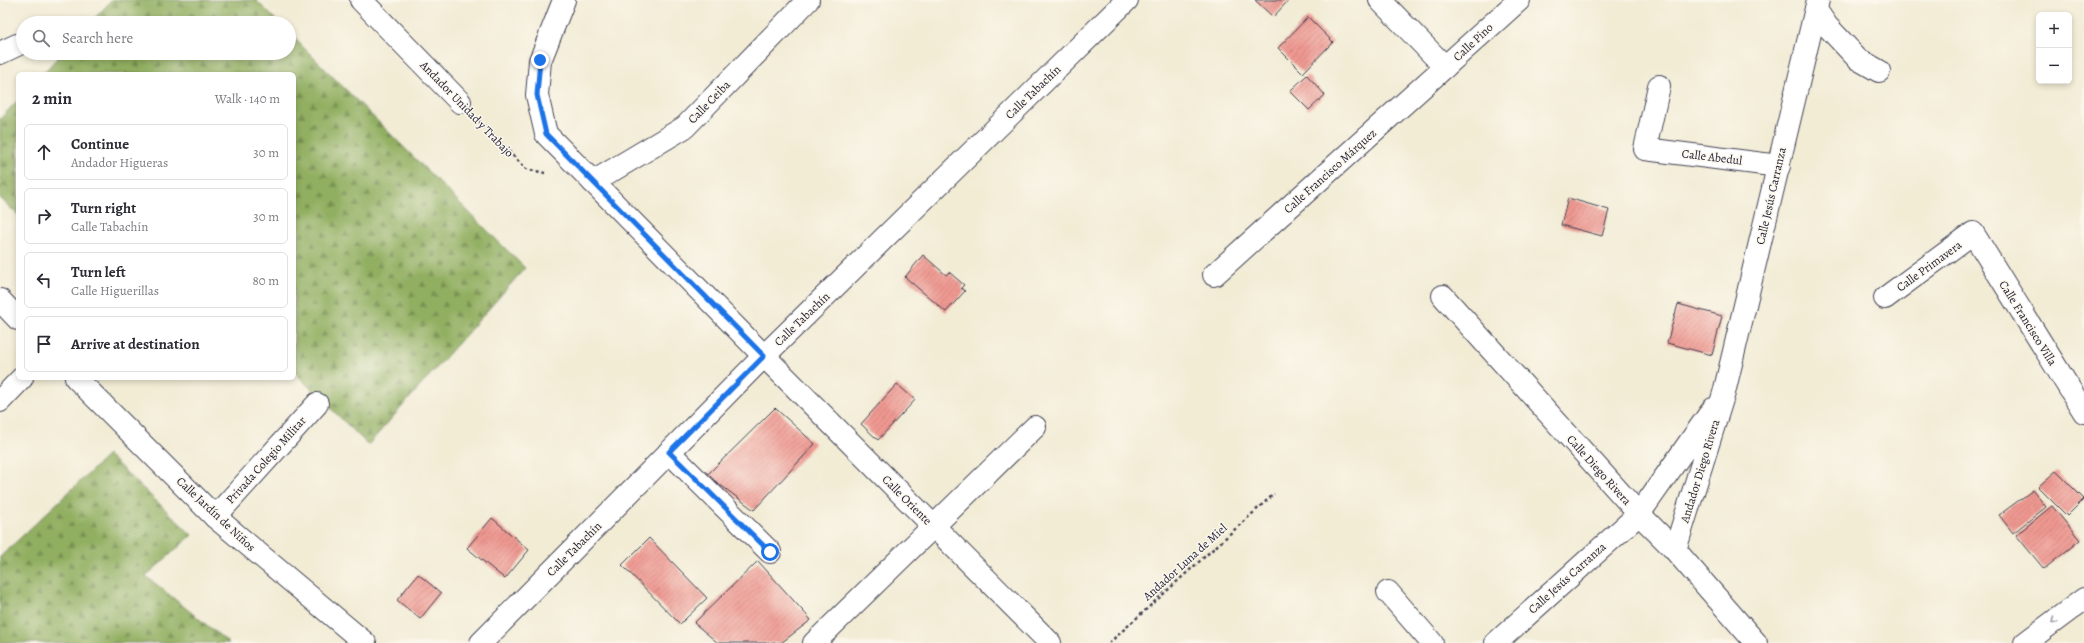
<!DOCTYPE html>
<html lang="en">
<head>
<meta charset="utf-8">
<style>
  body { margin:0; font-family:Alegreya,serif; background:#f7f7f7; color:#2b2b33 }
  .controls { position:absolute; right:12px; top:12px; display:grid; overflow:hidden; border-radius:6px; box-shadow:0 2px 6px #0003 }
  .controls button { width:36px; height:36px; display:grid; place-items:center; padding:0; border:0; border-bottom:1px solid #e1e1e2; background:#fff; color:#2b2b33; font:20px sans-serif }
  .stop { position:absolute; width:12px; height:12px; margin:-9px; border:3px solid #1a73e8; border-radius:50%; background:#fff }
  .stop.end { background:#1a73e8; border-color:#fff; box-shadow:0 1px 4px #0008 }
  .list { margin:0; padding:0; list-style:none }
  h2 { display:flex; justify-content:space-between; align-items:center; height:52px; margin:0; padding:0 16px; font-size:17px }
  h2 small { font-size:13px; font-weight:400; color:#7c7c81 }
  .list li { display:grid; grid-template-columns:26px 1fr auto; gap:12px; align-items:center; box-sizing:border-box; height:56px; margin:0 8px 8px; padding:0 8px; border:1px solid #e1e1e2; border-radius:6px }
  .list b { display:block; font-size:15px; white-space:nowrap }
  .list p { margin:0; font-size:13px; white-space:nowrap; color:#7c7c81 }
  .list em { font-size:13px; font-style:normal; color:#7c7c81 }
  .icon { flex:none; width:22px; height:22px; fill:none; stroke:currentColor; stroke-width:2; stroke-linecap:round; stroke-linejoin:round }
  .map { position:relative; flex:none; width:2084px; height:643px; overflow:hidden }
  .search { position:absolute; background:#fff; box-shadow:0 2px 6px #0003; left:16px; top:16px; width:280px; height:44px; display:flex; align-items:center; gap:10px; box-sizing:border-box; padding:0 14px; border-radius:22px; color:#7c7c81; font-size:15px }
  .panel { position:absolute; background:#fff; box-shadow:0 2px 6px #0003; left:16px; top:72px; width:280px; height:308px; border-radius:6px }
  .map>svg:first-child { display:block }
  .forest { fill:url(#forest-firs); stroke:#5a684e }
  .building { fill:url(#building-hatch) }
  .lines { fill:none; stroke-linecap:round; stroke-linejoin:round }
  .pedestrian-casing { stroke:#414052; stroke-width:24 }
  .minor-casing { stroke:#414052; stroke-width:24 }
  .secondary-casing { stroke:#414052; stroke-width:24 }
  .path { stroke:#414052; stroke-width:2.5; stroke-dasharray:3 3; stroke-linecap:butt }
  .pedestrian { stroke:#fff; stroke-width:22 }
  .minor { stroke:#fff; stroke-width:22 }
  .secondary { stroke:#fff; stroke-width:22 }
  .oneway { stroke:#9c9ca7 }
  .route { stroke:#1a73e8; stroke-width:5 }
  .labels { text-anchor:middle; dominant-baseline:central; stroke-width:3; stroke-linejoin:round; paint-order:stroke }
  .street-label { font-size:12px; fill:#22223b; stroke:#fbf7ec }
</style>
</head>
<body>
<div class="map">
<svg width="2084" height="643" viewBox="0 0 2084 643">
  <defs>
    <pattern id="forest-firs" width="22" height="20" patternUnits="userSpaceOnUse"><rect width="22" height="20" fill="#91af61"/><path d="M5 1l3.5 6h-7zM16 11l3.5 6h-7z" fill="#768e51"/></pattern>
    <pattern id="building-hatch" width="6" height="6" patternUnits="userSpaceOnUse"><rect width="6" height="6" fill="#ef9991"/><path d="M-1 1l2-2M0 6l6-6M5 7l2-2" fill="none" stroke="#c17c78"/></pattern>
  </defs>
  <rect width="100%" height="100%" fill="#fbf7ec"/>
  <filter id="ink" filterUnits="userSpaceOnUse"><feTurbulence type="fractalNoise" baseFrequency=".025" numOctaves="2"/><feDisplacementMap in="SourceGraphic" scale="8" xChannelSelector="R" yChannelSelector="G"/><feConvolveMatrix kernelMatrix="1 2 1 2 8 2 1 2 1" color-interpolation-filters="sRGB"/></filter>
  <filter id="wash" filterUnits="userSpaceOnUse"><feTurbulence type="fractalNoise" baseFrequency=".012" numOctaves="4" result="noise"/><feDisplacementMap in="SourceGraphic" scale="16" xChannelSelector="R" yChannelSelector="G"/><feGaussianBlur stdDeviation="0.9" result="paint"/><feColorMatrix in="noise" values="0 0 0 0 0 0 0 0 0 0 0 0 0 0 0 0 0 1.4 0 .05"/><feComposite in="paint" operator="in"/></filter>
  <g filter="url(#wash)">
    <rect width="100%" height="100%" fill="#f2ecd5"/>
    <g class="forest">
      <polygon points="112,0 256,0 279,23 90,23"/>
      <polygon points="289,33 525,268 368,445 294,372 294,74 42,74 62,53 289,53"/>
      <polygon points="18,100 18,215 0,198 0,119"/>
      <polygon points="108,455 192,535 146,576 229,643 0,643 0,557"/>
    </g>
    <g id="blocks">
      <g class="building">
        <polygon points="1255,0 1289,0 1273,17"/>
        <polygon points="1308,17 1333,42 1303,73 1278,48"/>
        <polygon points="1307,75 1325,95 1309,110 1290,91"/>
        <polygon points="1568,198 1609,210 1602,236 1561,225"/>
        <polygon points="923,255 946,275 949,272 964,285 961,288 965,291 946,312 905,277"/>
        <polygon points="1678,304 1722,316 1712,355 1667,343"/>
        <polygon points="897,384 915,400 878,440 861,424"/>
        <polygon points="775,408 815,444 754,510 707,475"/>
        <polygon points="2056,471 2084,499 2067,516 2038,487"/>
        <polygon points="2033,490 2046,507 2013,533 1999,515"/>
        <polygon points="2052,506 2080,540 2044,569 2016,535"/>
        <polygon points="492,518 529,550 505,579 467,548"/>
        <polygon points="649,538 707,598 680,624 622,565"/>
        <polygon points="758,561 811,620 781,643 718,643 694,623"/>
        <polygon points="418,574 441,593 420,619 397,600"/>
      </g>
    </g>
  </g>
  <g filter="url(#ink)">
    <use href="#blocks" fill-opacity="0" stroke="#414052" stroke-width="1"/>
    <g class="lines">
      <defs>
        <polyline id="pedestrian" points="1388,592 1432,643"/>
        <g id="minor">
          <polyline points="361,0 460,102"/>
          <polyline points="1380,0 1445,67"/>
          <polyline points="1816,10 1827,26 1858,59 1879,71"/>
          <polyline points="0,53 17,45"/>
          <polyline points="1659,86 1645,149 1779,166"/>
          <polyline points="593,182 685,127 808,0"/>
          <polyline points="1214,275 1519,0"/>
          <polyline points="1443,296 1639,514 1675,550 1756,643"/>
          <polyline points="1885,298 1973,233 2084,412"/>
          <polyline points="0,300 18,319"/>
          <polyline points="76,378 215,517 365,643"/>
          <polyline points="0,401 22,378"/>
          <polyline points="669,452 770,552"/>
          <polyline points="215,517 317,404"/>
          <polyline points="1675,550 1724,393 1818,0"/>
          <polyline points="481,643 764,356 1127,0"/>
          <polyline points="814,643 1035,427"/>
          <polyline points="1496,643 1639,514 1713,409"/>
        </g>
        <g id="secondary">
          <polyline points="564,0 540,61 537,95 546,134 764,356 1050,643"/>
          <polyline points="2025,643 2084,599"/>
        </g>
      </defs>
      <use href="#pedestrian" class="pedestrian-casing"/>
      <use href="#minor" class="minor-casing"/>
      <use href="#secondary" class="secondary-casing"/>
      <g class="path">
        <polyline points="479,121 526,169 545,173"/>
        <polyline points="1109,643 1274,494"/>
      </g>
      <use href="#pedestrian" class="pedestrian"/>
      <use href="#minor" class="minor"/>
      <use href="#secondary" class="secondary"/>
    </g>
    <defs><path id="oneway-chevron" d="M-2-3.5L2.5 0L-2 3.5" fill="none" stroke-width="1.6" stroke-linecap="round" stroke-linejoin="round"/></defs>
    <use class="oneway" href="#oneway-chevron" transform="translate(2054 621) rotate(143)"/>
  </g>
  <g class="lines" filter="url(#ink)">
    <polyline class="route" points="540,60 537,95 546,134 764,356 669,452 770,552"/>
  </g>
  <g class="labels">
    <g class="street-label">
      <text transform="translate(1473 42) rotate(-43)">Calle Pino</text>
      <text transform="translate(1033 92) rotate(-44)">Calle Tabachín</text>
      <text transform="translate(709 102) rotate(-46)">Calle Ceiba</text>
      <text transform="translate(467 109) rotate(46)">Andador Unidad y Trabajo</text>
      <text transform="translate(1712 157) rotate(7)">Calle Abedul</text>
      <text transform="translate(1330 171) rotate(-42)">Calle Francisco Márquez</text>
      <text transform="translate(1771 196) rotate(-77)">Calle Jesús Carranza</text>
      <text transform="translate(1929 266) rotate(-36)">Calle Primavera</text>
      <text transform="translate(802 319) rotate(-44)">Calle Tabachín</text>
      <text transform="translate(2028 323) rotate(58)">Calle Francisco Villa</text>
      <text transform="translate(266 460) rotate(-48)">Privada Colegio Militar</text>
      <text transform="translate(1599 470) rotate(48)">Calle Diego Rivera</text>
      <text transform="translate(1700 471) rotate(-73)">Andador Diego Rivera</text>
      <text transform="translate(907 500) rotate(45)">Calle Oriente</text>
      <text transform="translate(216 514) rotate(43)">Calle Jardín de Niños</text>
      <text transform="translate(574 549) rotate(-45)">Calle Tabachín</text>
      <text transform="translate(1185 562) rotate(-42)">Andador Luna de Miel</text>
      <text transform="translate(1567 578) rotate(-42)">Calle Jesús Carranza</text>
    </g>
  </g>
</svg>
<div class="controls">
<button>+</button>
<button>−</button>
</div>
<div class="stop" style="left:770px;top:552px"></div>
<div class="stop end" style="left:540px;top:60px"></div>
<div class="search"><svg class="icon" aria-label="search" viewBox="0 0 24 24"><circle cx="10" cy="10" r="6"/><path d="M15 15l6 6"/></svg>Search here</div>
<section class="panel">
<h2>2 min<small>Walk · 140 m</small></h2>
<ul class="list">
<li><svg class="icon" aria-label="ahead" viewBox="0 0 24 24"><path d="M12 20V5M6 11l6-6 6 6"/></svg><div><b>Continue</b><p>Andador Higueras</p></div><em>30 m</em></li>
<li><svg class="icon" aria-label="right" viewBox="0 0 24 24"><path d="M7 20v-9h11M14 6l5 5-5 5"/></svg><div><b>Turn right</b><p>Calle Tabachín</p></div><em>30 m</em></li>
<li><svg class="icon" aria-label="left" viewBox="0 0 24 24"><path d="M17 20v-9H6M10 6l-5 5 5 5"/></svg><div><b>Turn left</b><p>Calle Higuerillas</p></div><em>80 m</em></li>
<li><svg class="icon" aria-label="arrive" viewBox="0 0 24 24"><path d="M6 21V4h12l-3 4 3 4H6"/></svg><div><b>Arrive at destination</b></div></li>
</ul>
</section>
</div>
</body>
</html>
